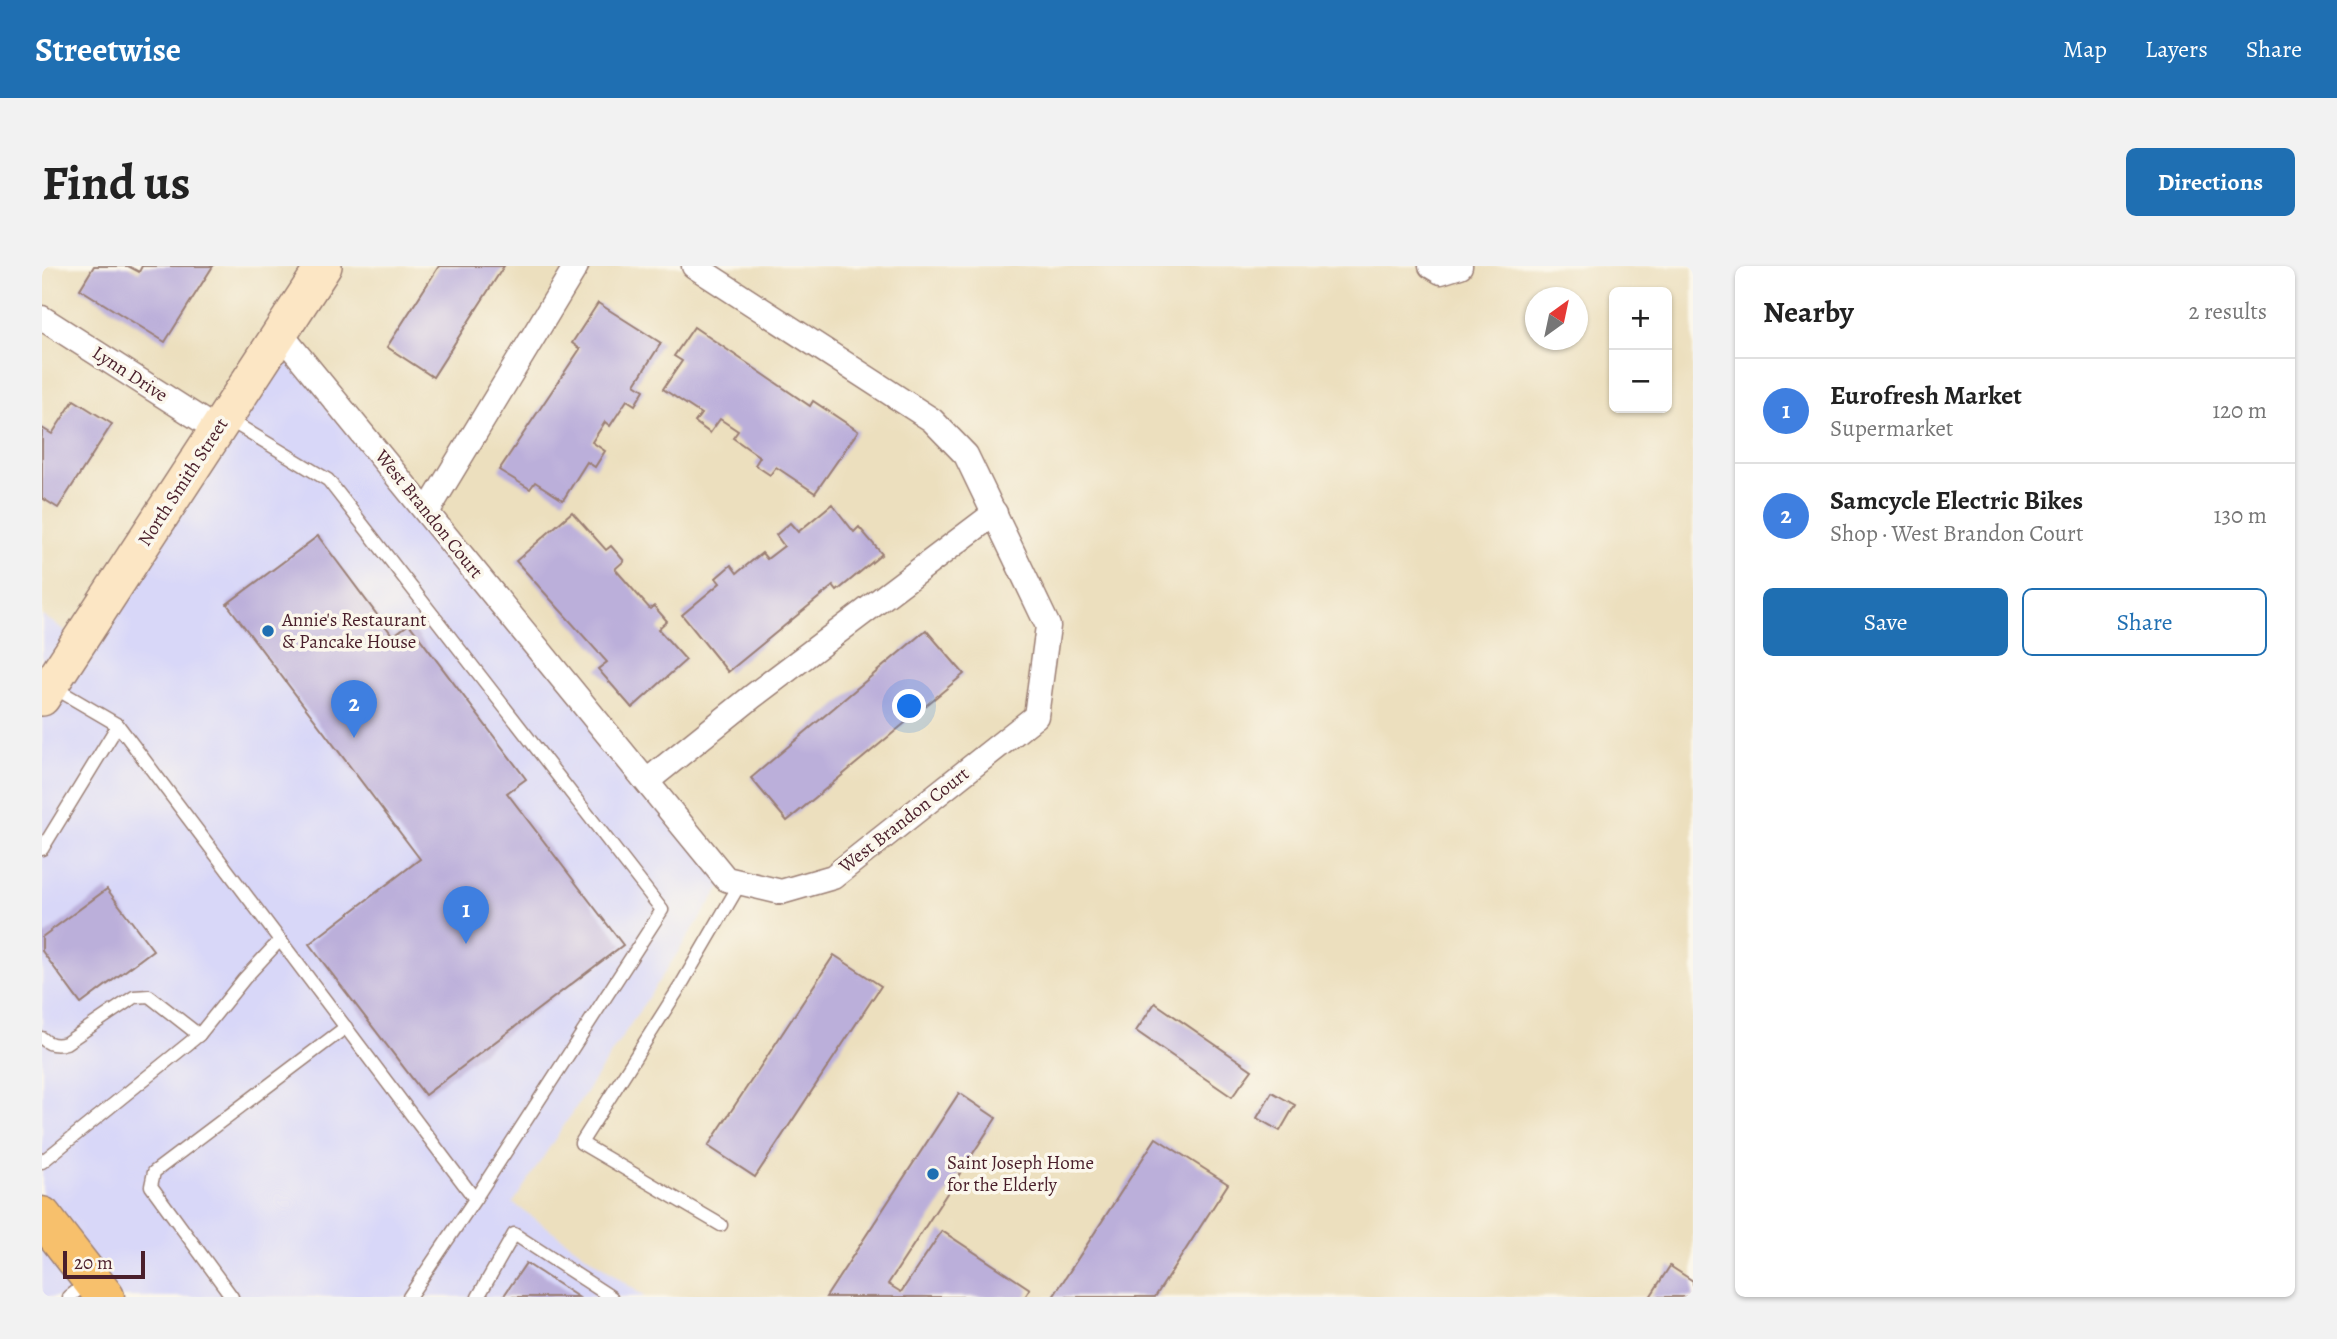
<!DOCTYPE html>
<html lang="en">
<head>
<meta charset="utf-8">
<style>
  body { margin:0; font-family:Alegreya,serif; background:#f2f2f2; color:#222 }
  .controls { position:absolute; right:21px; top:21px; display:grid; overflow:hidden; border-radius:10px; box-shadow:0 2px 5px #0004 }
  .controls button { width:63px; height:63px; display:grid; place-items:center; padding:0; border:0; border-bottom:2px solid #e0e0e0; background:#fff; color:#222; font:35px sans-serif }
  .compass { position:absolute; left:1483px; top:21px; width:63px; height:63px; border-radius:50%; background:#fff; box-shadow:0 2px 5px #0004; rotate:33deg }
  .scale { position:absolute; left:21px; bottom:18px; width:82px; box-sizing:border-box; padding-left:7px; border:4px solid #4a1f2b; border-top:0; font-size:19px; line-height:24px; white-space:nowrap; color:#4a1f2b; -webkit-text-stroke:5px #fbf7ec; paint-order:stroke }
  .you { position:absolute; left:868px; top:441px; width:24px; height:24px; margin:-18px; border:5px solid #fff; border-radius:50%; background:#1a73e8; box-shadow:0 0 0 10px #1a73e833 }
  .badge { display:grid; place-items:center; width:46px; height:46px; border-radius:50%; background:#1f6fb2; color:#fff; font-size:23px; font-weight:700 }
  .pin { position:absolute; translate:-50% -58px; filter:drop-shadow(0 2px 4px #0008) }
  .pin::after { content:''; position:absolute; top:37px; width:24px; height:21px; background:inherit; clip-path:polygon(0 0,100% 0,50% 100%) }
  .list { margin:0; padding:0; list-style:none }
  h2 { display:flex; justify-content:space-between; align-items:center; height:91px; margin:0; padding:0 28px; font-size:30px }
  h2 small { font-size:23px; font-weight:400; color:#767676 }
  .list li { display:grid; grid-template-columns:46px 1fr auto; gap:21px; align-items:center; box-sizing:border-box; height:105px; padding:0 28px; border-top:2px solid #e0e0e0 }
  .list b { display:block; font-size:26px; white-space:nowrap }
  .list p { margin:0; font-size:23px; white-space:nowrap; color:#767676 }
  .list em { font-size:23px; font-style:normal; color:#767676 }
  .actions { display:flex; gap:14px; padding:21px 28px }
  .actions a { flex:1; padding:16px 0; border:2px solid #1f6fb2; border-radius:10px; text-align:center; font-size:24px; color:#1f6fb2 }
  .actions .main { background:#1f6fb2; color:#fff }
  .map { position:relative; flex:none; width:1651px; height:1031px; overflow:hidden; border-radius:10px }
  header { display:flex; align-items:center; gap:42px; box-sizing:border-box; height:98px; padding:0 35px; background:#1f6fb2; color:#fff }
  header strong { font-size:33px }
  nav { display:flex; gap:38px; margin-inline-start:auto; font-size:24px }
  .intro { display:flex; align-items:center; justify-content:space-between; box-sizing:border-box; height:168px; padding:0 42px }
  h1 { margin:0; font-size:49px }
  .button { padding:18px 32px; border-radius:10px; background:#1f6fb2; color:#fff; font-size:24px; font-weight:700 }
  main { display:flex; gap:42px; padding:0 42px }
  aside { flex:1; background:#fff; border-radius:10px; box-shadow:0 2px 5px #0004 }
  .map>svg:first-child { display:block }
  .built { fill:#d8d7f8 }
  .building { fill:#bbafda }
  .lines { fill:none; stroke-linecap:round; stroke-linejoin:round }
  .lane-casing { stroke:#9b7f74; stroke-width:15 }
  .street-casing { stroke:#9b7f74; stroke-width:27 }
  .secondary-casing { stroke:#9b7f74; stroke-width:38 }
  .primary-casing { stroke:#9b7f74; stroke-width:41 }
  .lane { stroke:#fff; stroke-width:12 }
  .street { stroke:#fff; stroke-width:24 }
  .secondary { stroke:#fce6c4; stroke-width:35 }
  .primary { stroke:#f7c06c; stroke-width:38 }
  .poi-dot { fill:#1f6fb2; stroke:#fbf7ec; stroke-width:2.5 }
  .labels { text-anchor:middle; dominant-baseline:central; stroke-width:7; stroke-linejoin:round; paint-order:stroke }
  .street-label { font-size:19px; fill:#4a1f2b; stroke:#fbf7ec }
  .poi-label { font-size:19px; fill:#4a1f2b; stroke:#fbf7ec; text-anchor:start }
</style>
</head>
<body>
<header>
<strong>Streetwise</strong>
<nav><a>Map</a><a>Layers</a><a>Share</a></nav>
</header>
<div class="intro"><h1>Find us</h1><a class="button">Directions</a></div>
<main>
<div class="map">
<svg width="1651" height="1031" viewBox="0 0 1651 1031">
  <rect width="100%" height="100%" fill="#fbf7ec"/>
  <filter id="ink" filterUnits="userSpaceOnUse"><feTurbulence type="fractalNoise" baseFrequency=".0143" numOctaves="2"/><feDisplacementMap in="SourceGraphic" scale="14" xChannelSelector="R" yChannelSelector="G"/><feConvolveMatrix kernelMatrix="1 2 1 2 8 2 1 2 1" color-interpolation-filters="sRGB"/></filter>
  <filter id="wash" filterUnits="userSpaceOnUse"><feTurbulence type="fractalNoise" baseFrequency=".00686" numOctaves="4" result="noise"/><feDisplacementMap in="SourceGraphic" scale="28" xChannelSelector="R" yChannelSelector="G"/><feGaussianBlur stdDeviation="1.57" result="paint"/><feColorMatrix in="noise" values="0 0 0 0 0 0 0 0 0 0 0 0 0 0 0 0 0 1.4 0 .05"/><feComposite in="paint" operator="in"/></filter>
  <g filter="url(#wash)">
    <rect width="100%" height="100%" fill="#ecdfbe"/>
    <polygon class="built" points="238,67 684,613 471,937 603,1031 0,1031 0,349 37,374"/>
    <g id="blocks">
      <g class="building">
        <polygon points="52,0 86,0 97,6 100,0 171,0 123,76 38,23"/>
        <polygon points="397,0 462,0 391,111 345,81"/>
        <polygon points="556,37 619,77 593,118 602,124 593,139 585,134 568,160 563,156 550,176 563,185 553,201 545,196 521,234 493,216 488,223 457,204 538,83 530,77"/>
        <polygon points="652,61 768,140 771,135 816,165 773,227 734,201 728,209 713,199 718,191 691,172 696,165 678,153 668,167 653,156 659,148 621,123 640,95 632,90"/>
        <polygon points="32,134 70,158 16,242 0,232 0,162 10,168"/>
        <polygon points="790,238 812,266 817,261 840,288 795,325 791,320 686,406 640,349 678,317 674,312 689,299 695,307 720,287 725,293 742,280 734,269 748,257 756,266"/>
        <polygon points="530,246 564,284 569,280 582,295 573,303 608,343 612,340 625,355 616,363 644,394 590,442 556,403 565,396 474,295"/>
        <polygon points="276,270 351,370 367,358 484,513 465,527 581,679 383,829 267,678 378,593 185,338"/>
        <polygon points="884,364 922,408 745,555 709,512"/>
        <polygon points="65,623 111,684 39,738 0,685 0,671"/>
        <polygon points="792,689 839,720 713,911 666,880"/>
        <polygon points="1113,737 1210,804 1190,831 1094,765"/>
        <polygon points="1230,826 1253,839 1238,865 1215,852"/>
        <polygon points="917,827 954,852 846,1018 859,1026 900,965 988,1023 983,1031 784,1031"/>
        <polygon points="1114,872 1186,918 1113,1031 1011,1031"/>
        <polygon points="484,997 536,1031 461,1031"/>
        <polygon points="1628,1000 1651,1015 1651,1031 1608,1031"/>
      </g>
    </g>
  </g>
  <g filter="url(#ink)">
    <use href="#blocks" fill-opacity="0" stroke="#9b7f74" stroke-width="2"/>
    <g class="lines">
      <defs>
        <g id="lane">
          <polyline points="184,152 286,214 620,644 433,933"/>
          <polyline points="11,421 76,459 433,933 367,1031"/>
          <polyline points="0,583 76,459"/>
          <path d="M0,772C7,779 15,780 24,777L92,731L107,730L157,769"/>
          <polyline points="0,896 157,769 202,713 238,674"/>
          <polyline points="679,959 539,877 639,719 699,616"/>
          <polyline points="27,1031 46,1016"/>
          <polyline points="190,1031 109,920 112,906 304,761"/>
          <polyline points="436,1031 472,968 569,1031"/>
        </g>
        <g id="street">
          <polyline points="1389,0 1399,6 1418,0"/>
          <polyline points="0,52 175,164"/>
          <polyline points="238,67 684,613 739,626 791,611 994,450 1006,360 924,189 890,154 652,0"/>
          <polyline points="385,246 534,0"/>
          <polyline points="605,515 711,430 953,247"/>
        </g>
        <polyline id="secondary" points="0,432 282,0"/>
        <polyline id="primary" points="0,950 63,1031"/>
      </defs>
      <use href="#lane" class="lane-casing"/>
      <use href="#street" class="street-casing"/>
      <use href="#secondary" class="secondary-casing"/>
      <use href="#primary" class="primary-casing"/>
      <use href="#lane" class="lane"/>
      <use href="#street" class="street"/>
      <use href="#secondary" class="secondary"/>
      <use href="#primary" class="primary"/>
    </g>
  </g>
  <g class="poi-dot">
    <circle cx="226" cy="365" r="7"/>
    <circle cx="891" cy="908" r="7"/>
  </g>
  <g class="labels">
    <g class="street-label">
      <text transform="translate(88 108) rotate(33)">Lynn Drive</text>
      <text transform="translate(141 216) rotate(-57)">North Smith Street</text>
      <text transform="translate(387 248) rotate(51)">West Brandon Court</text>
      <text transform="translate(862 554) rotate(-38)">West Brandon Court</text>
    </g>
    <g class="poi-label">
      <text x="240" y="354">Annie's Restaurant<tspan x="240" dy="22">&amp; Pancake House</tspan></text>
      <text x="905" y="897">Saint Joseph Home<tspan x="905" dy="22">for the Elderly</tspan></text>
    </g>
  </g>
</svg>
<div class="controls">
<button>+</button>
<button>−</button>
</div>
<svg class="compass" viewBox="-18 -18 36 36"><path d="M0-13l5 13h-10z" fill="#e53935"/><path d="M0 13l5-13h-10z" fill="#767676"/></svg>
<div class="scale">20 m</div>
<div class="you"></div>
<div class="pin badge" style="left:424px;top:678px;background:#3f7fe0">1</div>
<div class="pin badge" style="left:312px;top:472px;background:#3f7fe0">2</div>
</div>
<aside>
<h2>Nearby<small>2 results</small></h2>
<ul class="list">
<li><span class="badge" style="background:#3f7fe0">1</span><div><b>Eurofresh Market</b><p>Supermarket</p></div><em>120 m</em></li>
<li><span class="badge" style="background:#3f7fe0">2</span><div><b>Samcycle Electric Bikes</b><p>Shop · West Brandon Court</p></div><em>130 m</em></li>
</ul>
<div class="actions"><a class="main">Save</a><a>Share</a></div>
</aside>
</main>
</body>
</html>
